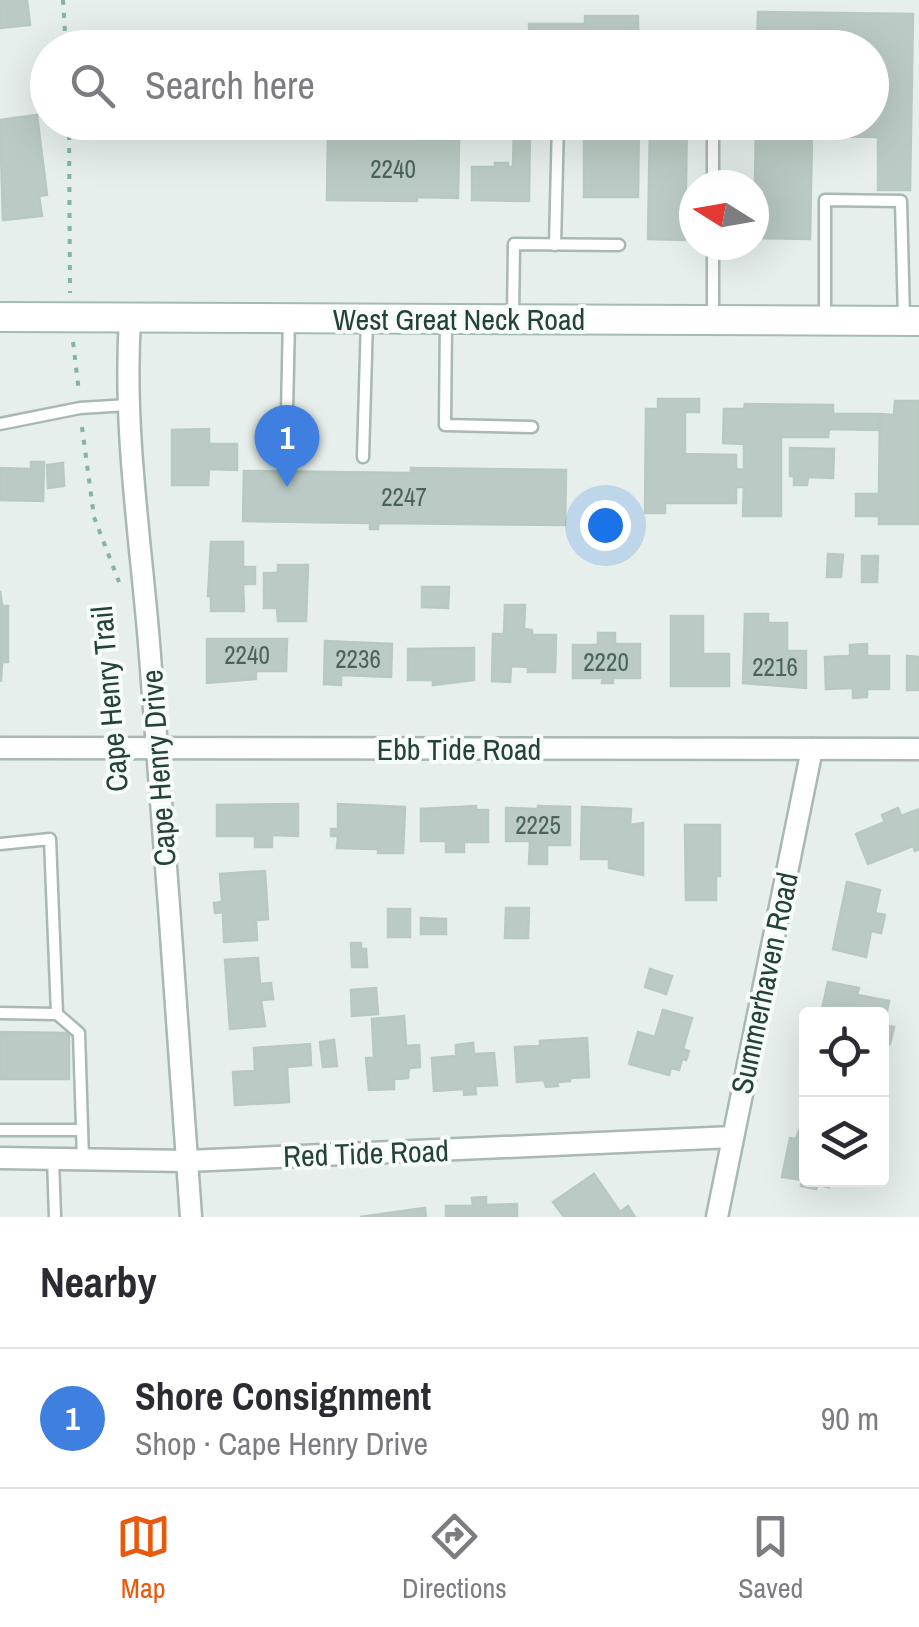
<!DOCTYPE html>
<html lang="en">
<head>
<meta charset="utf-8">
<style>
  body { margin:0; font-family:"Archivo Narrow",sans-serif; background:#f2f2f3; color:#2b2b33 }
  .controls { position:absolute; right:30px; bottom:30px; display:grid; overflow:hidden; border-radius:10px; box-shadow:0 10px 40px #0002 }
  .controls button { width:90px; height:90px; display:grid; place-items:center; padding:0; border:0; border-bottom:2px solid #e1e1e2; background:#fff; color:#2b2b33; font:50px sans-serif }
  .compass { position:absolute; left:679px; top:170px; width:90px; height:90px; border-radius:50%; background:#fff; box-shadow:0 10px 40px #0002; rotate:281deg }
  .you { position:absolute; left:605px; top:525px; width:35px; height:35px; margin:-25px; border:8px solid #fff; border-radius:50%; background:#1a73e8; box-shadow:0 0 0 15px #1a73e833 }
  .badge { display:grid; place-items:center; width:65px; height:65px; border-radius:50%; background:#ea580c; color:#fff; font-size:32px; font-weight:700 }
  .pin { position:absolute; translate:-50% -82px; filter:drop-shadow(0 2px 5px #0008) }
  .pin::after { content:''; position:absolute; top:52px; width:35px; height:30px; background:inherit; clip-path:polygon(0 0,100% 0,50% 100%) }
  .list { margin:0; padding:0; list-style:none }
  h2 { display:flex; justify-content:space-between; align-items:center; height:130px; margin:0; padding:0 40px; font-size:42px }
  h2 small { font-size:32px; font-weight:400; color:#7c7c81 }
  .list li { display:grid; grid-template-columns:65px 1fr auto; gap:30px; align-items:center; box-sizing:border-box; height:140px; padding:0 40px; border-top:2px solid #e1e1e2 }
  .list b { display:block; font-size:38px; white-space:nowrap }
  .list p { margin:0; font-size:32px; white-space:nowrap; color:#7c7c81 }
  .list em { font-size:32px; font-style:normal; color:#7c7c81 }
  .icon { flex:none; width:55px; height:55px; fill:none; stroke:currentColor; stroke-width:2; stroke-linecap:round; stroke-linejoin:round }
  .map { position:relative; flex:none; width:919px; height:1217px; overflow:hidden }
  .search { position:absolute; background:#fff; box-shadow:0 10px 40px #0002; left:30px; right:30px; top:30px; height:110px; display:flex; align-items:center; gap:25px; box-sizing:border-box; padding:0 35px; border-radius:55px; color:#7c7c81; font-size:38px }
  .sheet { height:270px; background:#fff }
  nav { display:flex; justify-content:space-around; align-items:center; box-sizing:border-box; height:140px; border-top:2px solid #e1e1e2; background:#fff; font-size:28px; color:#7c7c81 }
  nav a { display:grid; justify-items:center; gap:5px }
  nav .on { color:#ea580c }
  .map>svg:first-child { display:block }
  .building { fill:#bbcac4; stroke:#b8c9c2; stroke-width:2.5 }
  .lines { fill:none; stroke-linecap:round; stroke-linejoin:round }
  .lane-casing { stroke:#a8b8b2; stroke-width:15 }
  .street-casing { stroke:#a8b8b2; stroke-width:25 }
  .secondary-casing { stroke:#a4bbb3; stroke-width:32 }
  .path { stroke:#86b3a5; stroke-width:4; stroke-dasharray:5 8; stroke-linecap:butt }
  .lane { stroke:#fff; stroke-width:10 }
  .street { stroke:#fff; stroke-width:20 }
  .secondary { stroke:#fff; stroke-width:28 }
  .labels { text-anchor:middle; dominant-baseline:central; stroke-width:8; stroke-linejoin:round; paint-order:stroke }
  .number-label { font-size:25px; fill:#4a645c }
  .street-label { font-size:30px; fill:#24423a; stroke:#f7fbf9 }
</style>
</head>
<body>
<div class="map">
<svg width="919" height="1217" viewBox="0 0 919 1217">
  <rect width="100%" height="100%" fill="#e6efeb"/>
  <g class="building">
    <polygon points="0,0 27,0 30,25 0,28"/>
    <polygon points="758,12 913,14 910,190 878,190 878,137 812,136 810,239 754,238 756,122 872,122 872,48 757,48"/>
    <polygon points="585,16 638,16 638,48 530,48 529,24 585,24"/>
    <rect x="419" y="32" width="41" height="16"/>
    <polygon points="37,115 47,195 39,196 42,216 3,220 0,120"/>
    <polygon points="514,122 530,122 529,201 472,200 472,167 495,167 495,163 508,163 508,167 513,167"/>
    <polygon points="650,122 687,122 685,240 648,239"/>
    <polygon points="584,123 639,123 638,197 584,197"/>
    <polygon points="328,129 417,131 417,140 459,141 458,198 417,197 417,201 327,200"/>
    <polygon points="658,399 699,399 699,412 685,412 685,454 736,455 736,469 744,470 744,444 723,443 724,409 744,409 745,404 833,405 833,414 878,414 878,430 829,429 828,437 781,437 781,516 743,516 744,487 736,487 736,503 665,503 665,513 645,513 646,409 658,409"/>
    <polygon points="895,401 919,401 919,524 879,524 879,516 856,516 856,494 879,494 880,414 894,415"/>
    <polygon points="209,429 209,444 237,444 237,470 209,469 208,485 172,485 172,430"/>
    <polygon points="790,448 834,449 833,478 808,477 807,485 794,485 794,476 790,476"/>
    <polygon points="31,462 44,462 43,501 0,500 0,468 31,469"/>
    <polygon points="63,463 64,486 48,488 47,465"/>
    <polygon points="411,468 566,470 565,525 378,523 378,529 370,529 370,523 243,521 244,471 411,473"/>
    <polygon points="211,542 243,542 243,567 255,567 255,584 243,584 244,611 211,611 211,596 208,596"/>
    <polygon points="828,554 843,555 841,577 827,577"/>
    <polygon points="862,556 878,556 877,582 862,582"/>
    <polygon points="278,565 308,565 306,621 278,621 277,608 264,608 264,573 278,573"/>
    <polygon points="422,587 449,587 448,608 422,607"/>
    <polygon points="0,591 2,606 8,606 8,662 2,662 1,682"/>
    <polygon points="505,605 525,605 524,629 532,630 532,635 556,635 555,672 528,672 528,667 511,666 510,682 492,681 493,634 504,634"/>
    <polygon points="745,614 768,614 768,623 787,623 787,651 806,651 806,688 743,683"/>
    <polygon points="671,616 703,616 703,654 729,654 729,686 671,686"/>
    <polygon points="598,633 615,633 615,644 640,644 640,678 613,678 613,683 602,683 603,678 573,678 573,645 598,645"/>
    <polygon points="207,639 287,639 286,671 256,671 256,679 207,683"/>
    <polygon points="325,641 392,644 391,677 341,675 341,685 324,684"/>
    <polygon points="867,644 867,656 889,656 889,689 867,689 867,697 853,698 853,688 826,689 825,657 850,656 850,645"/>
    <polygon points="474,648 474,680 433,685 433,680 408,680 408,649"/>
    <polygon points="907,656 919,657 919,690 907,690"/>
    <polygon points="298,804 298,836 272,835 272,847 255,847 255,836 217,836 217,805"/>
    <polygon points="338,804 405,807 403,853 378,853 378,849 337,848 338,836 331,836 331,829 338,829"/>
    <polygon points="476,806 476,810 488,810 488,842 464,842 464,852 446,852 446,841 421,841 421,809"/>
    <polygon points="538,806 570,807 570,845 547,845 547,864 529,864 530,841 506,841 506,808 538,809"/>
    <polygon points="582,807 631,809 630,825 643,823 643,875 609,868 609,859 581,859"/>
    <polygon points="898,808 901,816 919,809 919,849 915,851 913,846 868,864 856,834 885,822 882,815"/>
    <polygon points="685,825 720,825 720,876 716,876 716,900 686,900"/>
    <polygon points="265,871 268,919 256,920 257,940 224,942 223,912 215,913 214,903 222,902 220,874"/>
    <polygon points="847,882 880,890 875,913 885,915 881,933 871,931 866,957 833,949"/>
    <polygon points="506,908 529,908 528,938 505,938"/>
    <rect x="388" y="909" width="22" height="28"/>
    <polygon points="421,918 446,919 446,934 421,934"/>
    <polygon points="351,943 361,943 361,949 366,949 367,967 352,967"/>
    <polygon points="258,958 260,984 271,983 273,999 261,1000 265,1026 230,1029 225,960"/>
    <polygon points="650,969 672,976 666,994 645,987"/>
    <polygon points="828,982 859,988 857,995 889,1001 884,1025 894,1027 890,1044 882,1042 882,1014 821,1014"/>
    <polygon points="376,988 378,1014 352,1016 351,990"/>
    <polygon points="663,1010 692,1018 683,1049 689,1051 686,1060 682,1059 679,1070 671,1068 669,1075 629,1064 638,1032 655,1037"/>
    <polygon points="404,1016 406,1046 419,1045 420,1067 409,1068 408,1078 394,1079 394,1089 369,1090 366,1058 374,1058 372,1019"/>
    <polygon points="0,1032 69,1033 69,1079 0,1079"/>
    <polygon points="587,1038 589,1077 570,1078 570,1081 557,1082 558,1086 546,1087 544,1080 517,1082 515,1047 540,1046 540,1041"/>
    <polygon points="334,1040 337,1066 323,1067 320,1042"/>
    <polygon points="473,1043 474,1054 494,1053 497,1085 475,1086 476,1094 464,1095 464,1089 434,1091 432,1058 456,1056 456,1045"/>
    <polygon points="310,1044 311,1065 287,1067 289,1102 235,1105 233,1072 255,1071 254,1048"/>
    <polygon points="800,1128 806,1129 806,1180 830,1180 829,1187 818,1185 816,1189 801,1186 802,1180 782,1177 790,1138 796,1139"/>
    <polygon points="594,1174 620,1212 628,1206 635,1217 564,1217 553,1202"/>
    <polygon points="486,1197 486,1205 517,1204 517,1217 446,1217 446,1206 473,1206 472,1198"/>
    <polygon points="425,1208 426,1217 360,1217"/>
  </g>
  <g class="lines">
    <defs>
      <g id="lane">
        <polyline points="713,122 713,185"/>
        <polyline points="555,245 558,122"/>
        <polyline points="713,245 713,318"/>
        <polyline points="513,318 514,244 619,245"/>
        <polyline points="825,319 825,200 901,201 904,319"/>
        <polyline points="446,320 445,425 532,427"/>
        <polyline points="0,424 80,408 128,405"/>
        <polyline points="363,457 367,320"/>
        <polyline points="286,458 289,319"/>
        <polyline points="0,844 50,839 57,1014"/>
        <polyline points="0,1013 57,1014 79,1033 83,1159"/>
        <polyline points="0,1130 82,1130"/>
        <polyline points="53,1158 55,1217"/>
      </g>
      <g id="street">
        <path d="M130,319C123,427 140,535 149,643C164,834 178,1026 191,1217"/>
        <polyline points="0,748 919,749"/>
        <polyline points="0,1158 187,1161 733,1137"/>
        <polyline points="717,1217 812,749"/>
      </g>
      <polyline id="secondary" points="0,317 919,321"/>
    </defs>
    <use href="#lane" class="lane-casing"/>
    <use href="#street" class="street-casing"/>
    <use href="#secondary" class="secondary-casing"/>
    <g class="path">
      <polyline points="63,0 66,48"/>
      <polyline points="69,122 70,293"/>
      <polyline points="73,342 79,392"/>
      <polyline points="82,427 94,517 119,582"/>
    </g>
    <use href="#lane" class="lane"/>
    <use href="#street" class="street"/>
    <use href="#secondary" class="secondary"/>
  </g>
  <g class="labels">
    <g class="number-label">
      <text x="393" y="169">2240</text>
      <text x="404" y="497">2247</text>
      <text x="247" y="655">2240</text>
      <text x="358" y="659">2236</text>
      <text x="606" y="662">2220</text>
      <text x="775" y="667">2216</text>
      <text x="538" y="825">2225</text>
    </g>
    <g class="street-label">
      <text x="459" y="319">West Great Neck Road</text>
      <text transform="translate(109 699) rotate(-95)">Cape Henry Trail</text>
      <text x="459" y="749">Ebb Tide Road</text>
      <text transform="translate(158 768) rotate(-94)">Cape Henry Drive</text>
      <text transform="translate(764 983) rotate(-78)">Summerhaven Road</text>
      <text transform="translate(366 1153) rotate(-2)">Red Tide Road</text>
    </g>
  </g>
</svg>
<div class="controls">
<button><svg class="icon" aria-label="locate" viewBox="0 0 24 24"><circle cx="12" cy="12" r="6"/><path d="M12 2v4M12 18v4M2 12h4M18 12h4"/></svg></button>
<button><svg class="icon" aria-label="layers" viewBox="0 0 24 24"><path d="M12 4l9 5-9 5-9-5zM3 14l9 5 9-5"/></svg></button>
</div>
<svg class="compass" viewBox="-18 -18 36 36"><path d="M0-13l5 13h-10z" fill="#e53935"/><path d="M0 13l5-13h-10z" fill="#7c7c81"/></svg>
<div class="you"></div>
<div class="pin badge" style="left:287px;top:487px;background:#3f7fe0">1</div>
<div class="search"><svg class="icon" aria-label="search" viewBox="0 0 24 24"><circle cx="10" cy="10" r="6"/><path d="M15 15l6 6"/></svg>Search here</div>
</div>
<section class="sheet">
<h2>Nearby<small></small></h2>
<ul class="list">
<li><span class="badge" style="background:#3f7fe0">1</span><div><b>Shore Consignment</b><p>Shop · Cape Henry Drive</p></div><em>90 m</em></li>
</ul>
</section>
<nav>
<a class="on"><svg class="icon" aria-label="map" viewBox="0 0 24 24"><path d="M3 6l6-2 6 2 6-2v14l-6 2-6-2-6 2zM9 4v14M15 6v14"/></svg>Map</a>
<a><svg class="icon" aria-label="directions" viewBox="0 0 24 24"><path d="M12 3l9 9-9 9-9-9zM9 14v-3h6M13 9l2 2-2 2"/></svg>Directions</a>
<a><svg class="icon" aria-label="saved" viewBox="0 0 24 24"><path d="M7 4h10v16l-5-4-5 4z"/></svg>Saved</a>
</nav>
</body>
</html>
